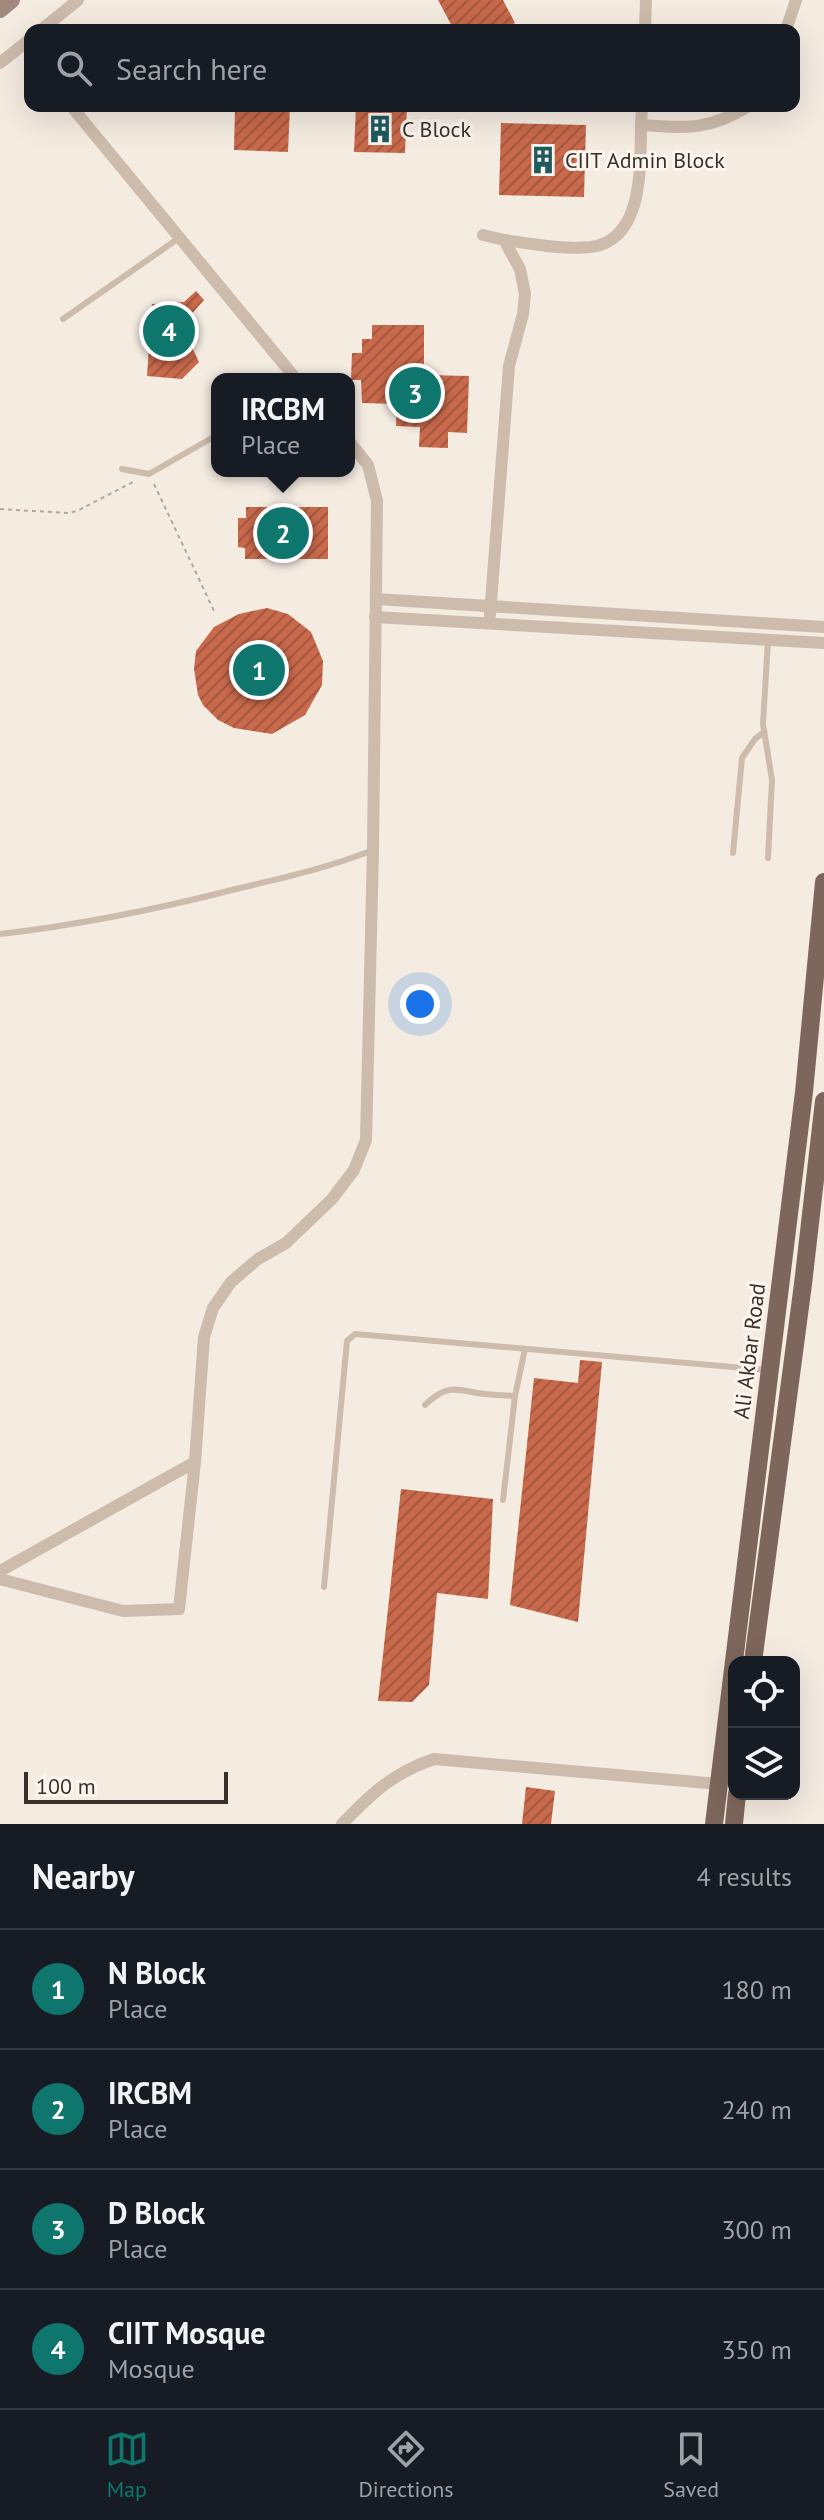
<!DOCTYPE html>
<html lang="en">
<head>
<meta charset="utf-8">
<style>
  body { margin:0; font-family:"PT Sans",sans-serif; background:#242831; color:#f1f3f6 }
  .controls { position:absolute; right:24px; bottom:24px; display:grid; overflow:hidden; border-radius:16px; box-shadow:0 8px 32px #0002 }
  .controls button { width:72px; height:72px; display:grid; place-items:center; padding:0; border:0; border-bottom:2px solid #363941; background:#171b24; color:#f1f3f6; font:40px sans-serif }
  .scale { position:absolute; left:24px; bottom:20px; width:204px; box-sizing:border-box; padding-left:8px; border:4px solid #3b302b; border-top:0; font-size:22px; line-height:28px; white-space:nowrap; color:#3b302b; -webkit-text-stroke:6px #fbf5ee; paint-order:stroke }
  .you { position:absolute; left:420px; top:1004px; width:28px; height:28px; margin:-20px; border:6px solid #fff; border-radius:50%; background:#1a73e8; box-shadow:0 0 0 12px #1a73e833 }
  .badge { display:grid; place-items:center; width:52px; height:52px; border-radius:50%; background:#0f766e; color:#fff; font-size:26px; font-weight:700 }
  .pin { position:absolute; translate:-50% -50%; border:4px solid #fff; box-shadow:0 2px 8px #0006 }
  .popup { position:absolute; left:211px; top:373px; width:144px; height:104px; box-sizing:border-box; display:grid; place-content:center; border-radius:16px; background:#171b24; filter:drop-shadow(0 2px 6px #0005); font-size:26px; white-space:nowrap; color:#9ea1a6 }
  .popup b { font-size:30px; color:#f1f3f6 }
  .popup::after { content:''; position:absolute; left:50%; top:100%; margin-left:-16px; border:16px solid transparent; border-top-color:#171b24 }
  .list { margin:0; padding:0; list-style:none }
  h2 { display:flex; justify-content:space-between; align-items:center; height:104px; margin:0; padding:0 32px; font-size:34px }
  h2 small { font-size:26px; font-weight:400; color:#9ea1a6 }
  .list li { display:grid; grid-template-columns:52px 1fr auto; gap:24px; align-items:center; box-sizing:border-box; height:120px; padding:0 32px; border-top:2px solid #363941 }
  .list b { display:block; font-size:30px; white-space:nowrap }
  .list p { margin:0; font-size:26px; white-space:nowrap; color:#9ea1a6 }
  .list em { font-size:26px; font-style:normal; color:#9ea1a6 }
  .icon { flex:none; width:44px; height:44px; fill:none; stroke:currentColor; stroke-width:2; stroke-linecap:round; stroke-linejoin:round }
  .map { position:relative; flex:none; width:824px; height:1824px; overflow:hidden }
  .search { position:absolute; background:#171b24; box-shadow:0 8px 32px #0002; left:24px; right:24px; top:24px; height:88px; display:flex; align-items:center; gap:20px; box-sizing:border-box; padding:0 28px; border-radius:16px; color:#9ea1a6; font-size:30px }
  .sheet { height:584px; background:#171b24 }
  nav { display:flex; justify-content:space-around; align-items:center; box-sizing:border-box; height:112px; border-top:2px solid #363941; background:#171b24; font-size:22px; color:#9ea1a6 }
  nav a { display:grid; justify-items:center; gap:4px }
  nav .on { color:#0f766e }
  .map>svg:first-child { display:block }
  .building { fill:url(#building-hatch) }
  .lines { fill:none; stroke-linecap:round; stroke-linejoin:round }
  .path { stroke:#b9a596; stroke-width:2; stroke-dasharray:4 4; stroke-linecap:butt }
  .lane { stroke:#cdbbac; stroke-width:6 }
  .street { stroke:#cdbbac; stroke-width:12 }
  .secondary { stroke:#a18a7d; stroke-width:16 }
  .primary { stroke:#7d675c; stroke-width:18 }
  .labels { text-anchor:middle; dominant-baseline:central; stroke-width:6; stroke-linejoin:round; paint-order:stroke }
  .poi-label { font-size:22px; fill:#3b302b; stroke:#fbf5ee; text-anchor:start }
  .street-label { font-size:22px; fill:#3b302b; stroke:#fbf5ee }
</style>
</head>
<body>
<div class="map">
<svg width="824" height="1824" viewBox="0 0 824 1824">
  <defs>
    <pattern id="building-hatch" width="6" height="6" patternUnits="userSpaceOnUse" patternTransform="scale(2)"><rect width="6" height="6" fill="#c8694b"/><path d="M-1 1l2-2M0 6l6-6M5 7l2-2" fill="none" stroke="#a4573f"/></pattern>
  </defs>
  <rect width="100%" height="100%" fill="#f4ebe1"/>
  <g class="building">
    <polygon points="438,0 503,0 515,23 500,30 454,30"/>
    <polygon points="235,106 290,106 288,152 234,150"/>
    <polygon points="356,106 407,106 405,153 354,152"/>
    <polygon points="501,123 586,125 584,197 499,195"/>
    <polygon points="196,291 204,300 187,319 190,343 199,362 182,379 147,376 152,304 184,302"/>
    <polygon points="372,325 424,325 424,375 469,376 467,433 448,432 448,448 419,447 420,427 396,426 397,404 362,403 361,380 351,380 352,353 362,353 362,339 372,339"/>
    <polygon points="246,507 328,507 328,559 245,559 245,548 238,547 238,518 246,518"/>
    <polygon points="267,608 288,614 311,632 323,661 322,685 305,715 272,734 234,728 218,720 203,705 198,695 194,669 196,651 214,627 239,614"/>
    <polygon points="580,1360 602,1362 578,1622 510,1605 534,1378 578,1383"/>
    <polygon points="401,1489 493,1499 488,1599 437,1593 429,1685 412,1702 378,1701"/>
    <polygon points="526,1787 555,1791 551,1824 522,1824"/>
  </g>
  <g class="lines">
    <g class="path">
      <polyline points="154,484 215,613"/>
      <polyline points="0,509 68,513 77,511 135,481"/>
    </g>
    <g class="lane">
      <polyline points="63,319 179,238"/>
      <polyline points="122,469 149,474 217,435"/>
      <polyline points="733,853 742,758 755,739 763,733"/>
      <polyline points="768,858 772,780 763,724 768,640"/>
      <path d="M0,934C80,925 158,909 236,889C283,878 328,868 373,850"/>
      <path d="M425,1405C445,1386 453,1388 477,1393C490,1395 503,1395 515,1396"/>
      <polyline points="503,1500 515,1396 525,1349"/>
      <polyline points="324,1587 347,1341 355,1334 768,1370"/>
    </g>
    <g class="street">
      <polyline points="41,30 78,0"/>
      <polyline points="645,30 646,0"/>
      <polyline points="786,30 796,0"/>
      <polyline points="0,63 30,39"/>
      <polyline points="71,106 296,379"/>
      <polyline points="641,125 642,106"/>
      <polyline points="483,235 504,240 520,269 525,294 523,314 509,366 490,615"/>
      <path d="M504,240C532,244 563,250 591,247C645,240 640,163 641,125C687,128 707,131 749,106"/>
      <polyline points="376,599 824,627"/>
      <polyline points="375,617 824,643"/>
      <polyline points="0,1571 195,1462"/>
      <polyline points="0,1579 123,1611 179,1609 195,1462 204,1337 213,1308 231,1282 258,1259 286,1243 332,1199 354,1170 366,1140 373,850 377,501 368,465 349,441"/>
      <path d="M342,1824C372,1793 393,1773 434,1759L719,1784"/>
    </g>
    <polyline class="secondary" points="0,10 12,0"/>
    <g class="primary">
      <polyline points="753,1662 803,1284 824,1101"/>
      <polyline points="714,1824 804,1092 824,882"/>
      <polyline points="734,1824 737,1794"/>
    </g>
  </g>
  <defs>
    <symbol id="building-bare" viewBox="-9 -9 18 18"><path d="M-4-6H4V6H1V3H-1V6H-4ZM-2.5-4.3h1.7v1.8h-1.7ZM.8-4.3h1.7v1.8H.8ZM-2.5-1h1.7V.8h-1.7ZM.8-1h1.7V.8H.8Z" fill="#1f5a5e" stroke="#fbf5ee" stroke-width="2.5" paint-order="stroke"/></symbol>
  </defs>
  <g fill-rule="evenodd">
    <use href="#building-bare" x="360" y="109" width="40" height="40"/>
    <use href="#building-bare" x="523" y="140" width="40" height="40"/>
  </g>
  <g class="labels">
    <g class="poi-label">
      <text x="402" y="129">C Block</text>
      <text x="565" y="160">CIIT Admin Block</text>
    </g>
    <g class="street-label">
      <text transform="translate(749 1351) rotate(-83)">Ali Akbar Road</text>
    </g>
  </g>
</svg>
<div class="controls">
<button><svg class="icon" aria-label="locate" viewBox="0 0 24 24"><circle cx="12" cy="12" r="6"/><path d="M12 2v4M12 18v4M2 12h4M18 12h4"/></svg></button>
<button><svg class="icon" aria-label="layers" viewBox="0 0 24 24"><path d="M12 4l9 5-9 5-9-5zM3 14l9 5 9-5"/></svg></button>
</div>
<div class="scale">100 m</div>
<div class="you"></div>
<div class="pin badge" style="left:259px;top:670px">1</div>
<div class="pin badge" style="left:283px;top:533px">2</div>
<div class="popup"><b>IRCBM</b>Place</div>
<div class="pin badge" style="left:415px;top:393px">3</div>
<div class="pin badge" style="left:169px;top:331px">4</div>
<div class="search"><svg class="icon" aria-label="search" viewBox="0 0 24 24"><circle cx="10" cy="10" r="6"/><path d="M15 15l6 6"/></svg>Search here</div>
</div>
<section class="sheet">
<h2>Nearby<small>4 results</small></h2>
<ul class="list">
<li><span class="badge">1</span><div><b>N Block</b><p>Place</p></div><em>180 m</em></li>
<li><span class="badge">2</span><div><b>IRCBM</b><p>Place</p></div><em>240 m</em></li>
<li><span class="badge">3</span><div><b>D Block</b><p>Place</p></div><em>300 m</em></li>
<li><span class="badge">4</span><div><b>CIIT Mosque</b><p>Mosque</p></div><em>350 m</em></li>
</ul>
</section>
<nav>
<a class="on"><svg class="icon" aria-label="map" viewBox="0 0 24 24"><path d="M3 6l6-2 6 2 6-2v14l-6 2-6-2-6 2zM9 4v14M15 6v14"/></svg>Map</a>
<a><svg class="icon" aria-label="directions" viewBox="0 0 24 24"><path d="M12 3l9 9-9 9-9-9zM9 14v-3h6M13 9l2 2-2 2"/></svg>Directions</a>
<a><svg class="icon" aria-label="saved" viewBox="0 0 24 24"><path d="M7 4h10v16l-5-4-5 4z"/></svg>Saved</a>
</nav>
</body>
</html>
